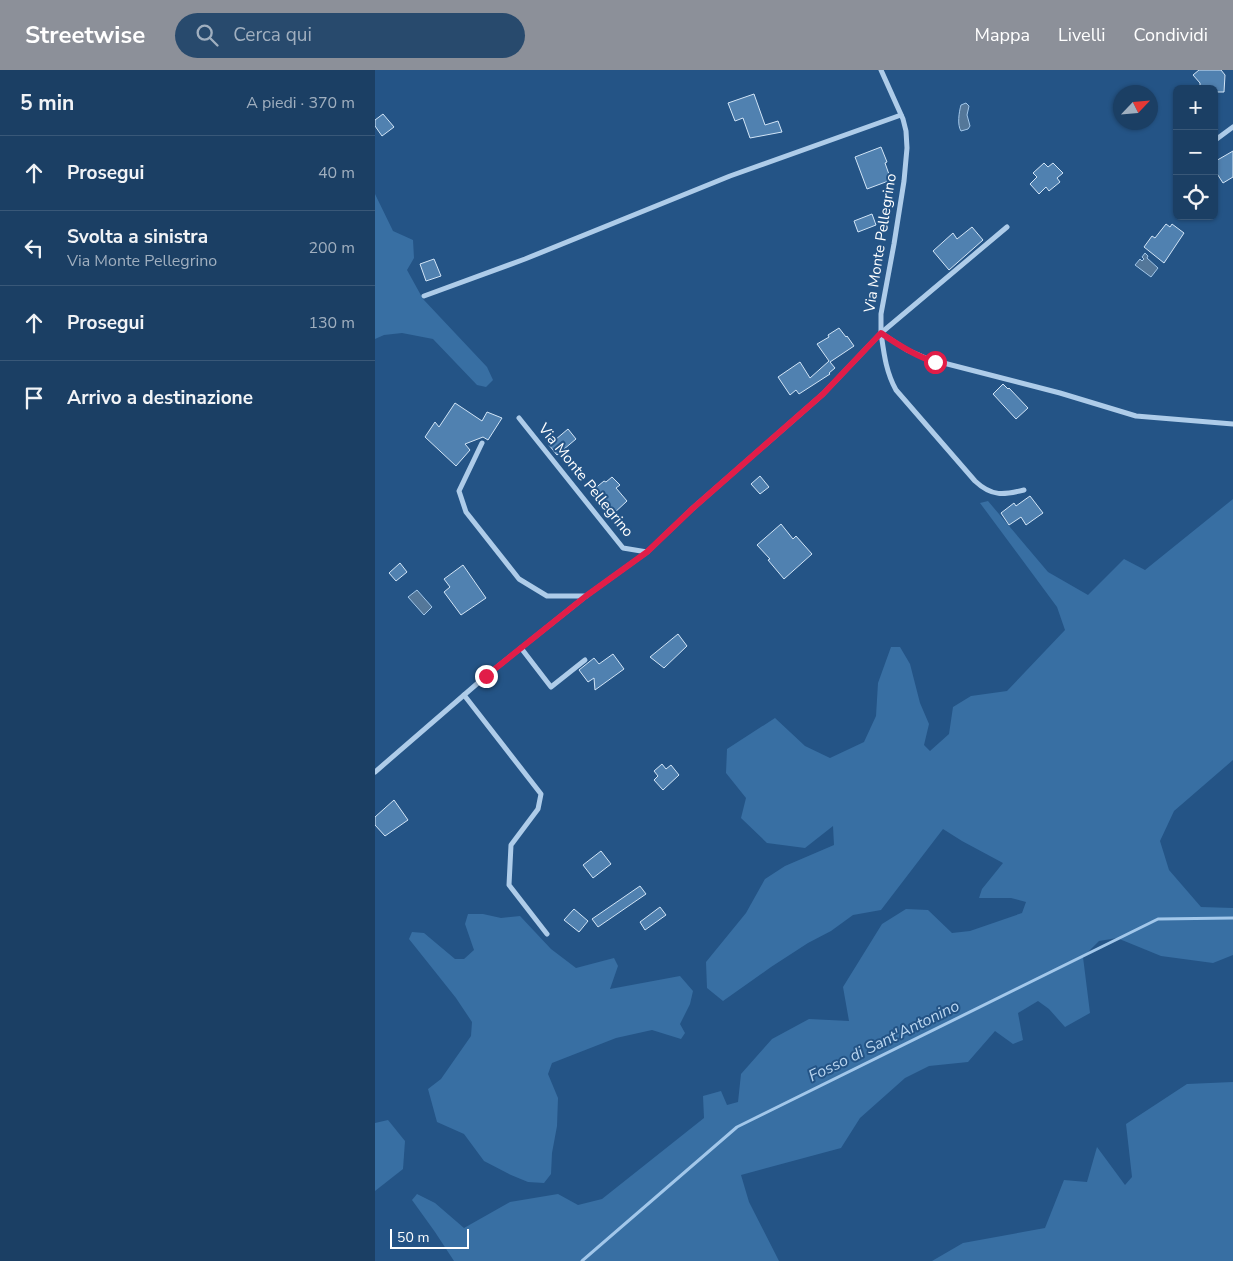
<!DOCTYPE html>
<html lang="it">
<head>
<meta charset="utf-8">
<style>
  body { margin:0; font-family:"Nunito Sans",sans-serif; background:#284a6d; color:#f1f3f6 }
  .controls { position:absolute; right:15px; top:15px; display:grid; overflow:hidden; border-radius:8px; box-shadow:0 1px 4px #0004 }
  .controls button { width:45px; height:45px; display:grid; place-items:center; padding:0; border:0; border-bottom:1px solid #395878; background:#1b3f64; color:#f1f3f6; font:25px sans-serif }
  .compass { position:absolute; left:738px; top:15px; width:45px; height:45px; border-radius:50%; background:#1b3f64; box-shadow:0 1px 4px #0004; rotate:64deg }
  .scale { position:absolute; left:15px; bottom:12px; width:79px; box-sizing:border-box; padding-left:5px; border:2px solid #fff; border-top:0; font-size:14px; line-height:18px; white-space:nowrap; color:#fff; -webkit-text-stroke:4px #245486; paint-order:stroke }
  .stop { position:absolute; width:15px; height:15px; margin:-11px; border:4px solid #e11d48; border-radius:50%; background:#fff }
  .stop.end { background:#e11d48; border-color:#fff; box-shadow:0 1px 5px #0008 }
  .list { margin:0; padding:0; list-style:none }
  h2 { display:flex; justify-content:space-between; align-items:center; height:65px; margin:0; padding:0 20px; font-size:21px }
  h2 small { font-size:16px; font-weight:400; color:#a0afbf }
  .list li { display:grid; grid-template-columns:32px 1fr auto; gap:15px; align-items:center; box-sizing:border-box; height:75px; padding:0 20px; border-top:1px solid #395878 }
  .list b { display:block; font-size:19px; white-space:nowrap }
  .list p { margin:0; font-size:16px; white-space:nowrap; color:#a0afbf }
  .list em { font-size:16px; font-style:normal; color:#a0afbf }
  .icon { flex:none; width:28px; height:28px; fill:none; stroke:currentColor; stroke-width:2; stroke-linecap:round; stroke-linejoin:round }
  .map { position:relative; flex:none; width:858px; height:1191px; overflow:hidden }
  header { display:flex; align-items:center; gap:30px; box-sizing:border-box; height:70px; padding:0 25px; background:#8c9099; color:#fff }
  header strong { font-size:24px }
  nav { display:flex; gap:28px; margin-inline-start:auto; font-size:18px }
  .search { width:350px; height:45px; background:#284a6d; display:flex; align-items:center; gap:12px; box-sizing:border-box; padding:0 18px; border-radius:28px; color:#a0afbf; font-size:19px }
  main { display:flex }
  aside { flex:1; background:#1b3f64 }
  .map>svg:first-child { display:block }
  .green { fill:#386fa3 }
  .water { fill:#547799; stroke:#a2c7ea }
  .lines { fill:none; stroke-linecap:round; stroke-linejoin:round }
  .stream { stroke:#a2c7ea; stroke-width:3 }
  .building { fill:#5081b0; stroke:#d2e5f7 }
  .minor { stroke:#aecce9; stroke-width:5 }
  .route { stroke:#e11d48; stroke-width:6 }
  .labels { text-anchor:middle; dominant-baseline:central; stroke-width:4; stroke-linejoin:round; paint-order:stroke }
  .street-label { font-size:15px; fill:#fff; stroke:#245486 }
  .water-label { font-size:16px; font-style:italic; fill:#bad6f0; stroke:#245486 }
</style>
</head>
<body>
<header>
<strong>Streetwise</strong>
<div class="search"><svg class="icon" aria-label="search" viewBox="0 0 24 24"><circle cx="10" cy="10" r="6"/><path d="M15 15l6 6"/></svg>Cerca qui</div>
<nav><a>Mappa</a><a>Livelli</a><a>Condividi</a></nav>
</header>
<main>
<aside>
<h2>5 min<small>A piedi · 370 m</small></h2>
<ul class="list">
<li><svg class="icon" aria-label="ahead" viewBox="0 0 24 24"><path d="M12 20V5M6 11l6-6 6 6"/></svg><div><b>Prosegui</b></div><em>40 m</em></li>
<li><svg class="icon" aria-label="left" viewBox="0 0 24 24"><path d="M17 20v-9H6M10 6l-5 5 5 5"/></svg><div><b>Svolta a sinistra</b><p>Via Monte Pellegrino</p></div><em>200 m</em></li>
<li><svg class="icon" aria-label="ahead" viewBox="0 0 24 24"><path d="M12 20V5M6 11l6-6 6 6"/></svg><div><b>Prosegui</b></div><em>130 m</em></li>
<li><svg class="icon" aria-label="arrive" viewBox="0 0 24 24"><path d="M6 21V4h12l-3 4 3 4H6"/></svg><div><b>Arrivo a destinazione</b></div></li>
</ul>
</aside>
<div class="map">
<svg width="858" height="1191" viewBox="0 0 858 1191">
  <rect width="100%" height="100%" fill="#245486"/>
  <g class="green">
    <polygon points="0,124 18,161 38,170 39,188 32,200 48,229 112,297 118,310 111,317 102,315 58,269 27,263 9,265 0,269"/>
    <polygon points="858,429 858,690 799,741 785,771 794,800 826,837 858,838 858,885 838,893 786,886 742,868 724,871 708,887 715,943 690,957 674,939 663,931 643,943 648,970 638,974 620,961 593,992 554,996 530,1008 485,1048 466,1078 366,1105 374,1132 404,1191 79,1191 60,1162 37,1130 42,1124 60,1133 89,1158 135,1132 183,1124 203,1135 227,1129 329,1048 328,1026 346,1021 352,1035 363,1032 366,1004 397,969 434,949 474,951 468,917 507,854 531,839 553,840 577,863 595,861 647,843 651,832 636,828 604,828 607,819 628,793 587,771 568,759 506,840 478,845 456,861 433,873 396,897 348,931 332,918 331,892 371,843 390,809 410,796 459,775 458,756 430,778 392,773 366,748 371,728 351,703 352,679 400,648 430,676 455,688 489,672 501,646 503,613 516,577 525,577 535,594 545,633 554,654 549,675 555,681 574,664 578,637 596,626 632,621 690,560 682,537 605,433 613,431 673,502 713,525 749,489 770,500"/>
    <polygon points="93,844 108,844 126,848 145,846 176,879 201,898 239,888 243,896 235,919 305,906 318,921 315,934 305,954 310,963 306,969 277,960 241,968 177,993 173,1004 183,1028 182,1056 177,1083 176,1104 169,1113 153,1112 136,1105 109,1091 89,1064 62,1052 53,1019 66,1009 96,966 97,952 81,928 34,869 37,862 49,863 80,889 89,889 99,880 90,854"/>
    <polygon points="858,1012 858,1191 557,1191 588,1173 670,1158 689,1110 712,1112 722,1077 750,1115 757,1107 751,1054 812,1014"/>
    <polygon points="13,1050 30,1071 28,1099 0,1121 0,1053"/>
  </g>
  <g class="water">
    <path d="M591,33L594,36L592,45L595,56L593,59L586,61C582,55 584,42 586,35Z"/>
    <polygon points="770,183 773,186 772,188 783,198 776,207 760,195 765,189 767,191 769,189 767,187"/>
    <polygon points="42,520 57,537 49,545 33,527"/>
  </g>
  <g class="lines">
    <polyline class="stream" points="207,1191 362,1057 783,849 858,848"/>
  </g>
  <g class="building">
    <polygon points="824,0 846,0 850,5 849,22 839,22 839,19 825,19 825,13 818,5"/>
    <polygon points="379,24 390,55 403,51 407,62 375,68 368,48 360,51 353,33"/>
    <polygon points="8,44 19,57 7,66 0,56 0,50"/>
    <polygon points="506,77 512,92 510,93 516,110 492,119 480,87"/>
    <polygon points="858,81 858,107 848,113 839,99 839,92"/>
    <polygon points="669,93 673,97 678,93 688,103 682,108 685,112 674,121 671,117 664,124 655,114 662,107 658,103"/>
    <polygon points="497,144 501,155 483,162 479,151"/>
    <polygon points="791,154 795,157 797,154 809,163 789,193 769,177 777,166 780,168"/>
    <polygon points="597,157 608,170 574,200 558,181 578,163 582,169"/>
    <polygon points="59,189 66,206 51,211 45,194"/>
    <polygon points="464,258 471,267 472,266 479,276 455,292 460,298 454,303 455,304 424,324 421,320 415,325 403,307 425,292 435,308 454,291 442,274 454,267 453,265"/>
    <polygon points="628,314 633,319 634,318 653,338 641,349 618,324"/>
    <polygon points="80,333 107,351 112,342 127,348 113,370 108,367 90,374 95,380 81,396 50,367 60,352 64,357"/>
    <polygon points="193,359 201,369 182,385 174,375"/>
    <polygon points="385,406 394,417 385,424 376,414"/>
    <polygon points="237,407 245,415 241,418 252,431 237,445 225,431 226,430 218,420 229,411 231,412"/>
    <polygon points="655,426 668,443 651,455 646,447 634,455 626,443 639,433 641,436"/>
    <polygon points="406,454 418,469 421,466 437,484 409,509 393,490 395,489 382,475"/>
    <polygon points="25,493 32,502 21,511 14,503"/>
    <polygon points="88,495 111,528 86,545 69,522 75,517 69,509"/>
    <polygon points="303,564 312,576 289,598 275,587"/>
    <polygon points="238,584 249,599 220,620 219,608 213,612 204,600 219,588 224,594"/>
    <polygon points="287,694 291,699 296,695 304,705 288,720 279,710 283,706 279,701"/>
    <polygon points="19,730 33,750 10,766 0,755 0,747"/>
    <polygon points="226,781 236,794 218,808 208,795"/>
    <polygon points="265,816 271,824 223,857 217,849"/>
    <polygon points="285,837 291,845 270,860 265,852"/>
    <polygon points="199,839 213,851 204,862 189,850"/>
  </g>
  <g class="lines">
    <g class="minor">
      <polyline points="839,71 858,57"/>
      <polyline points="49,226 150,189 355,106 526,45"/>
      <polyline points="506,263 532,280 553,289 685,323 761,346 858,354"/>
      <path d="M506,263C509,284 511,302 521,320L600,411C617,427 629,425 649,420"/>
      <polyline points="506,263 632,157"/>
      <polyline points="144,348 248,478 272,482 317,439 448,324 506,263 506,244 519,174 529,111 532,78 531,61 528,49 506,0"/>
      <polyline points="107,373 84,421 91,442 144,509 172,526 211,526"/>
      <polyline points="146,578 176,617 210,590"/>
      <polyline points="89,625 166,724 163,739 136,775 134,815 172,864"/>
      <polyline points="0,702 111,606 211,526 272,482"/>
    </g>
  </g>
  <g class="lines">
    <path class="route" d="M111,606L211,526L272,482L317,439L448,324L506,263C523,275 540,286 560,292"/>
  </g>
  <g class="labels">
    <g class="street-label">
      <text transform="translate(505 173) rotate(-81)">Via Monte Pellegrino</text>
      <text transform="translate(211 410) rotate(51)">Via Monte Pellegrino</text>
    </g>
    <g class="water-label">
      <text transform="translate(509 971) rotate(-26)">Fosso di Sant'Antonino</text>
    </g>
  </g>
</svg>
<div class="controls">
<button>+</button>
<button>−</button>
<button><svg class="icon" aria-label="locate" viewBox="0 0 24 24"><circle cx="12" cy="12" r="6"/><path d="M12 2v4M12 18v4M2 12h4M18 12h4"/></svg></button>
</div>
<svg class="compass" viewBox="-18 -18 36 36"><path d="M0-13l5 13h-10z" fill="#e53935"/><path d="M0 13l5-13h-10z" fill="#a0afbf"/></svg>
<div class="scale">50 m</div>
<div class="stop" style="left:560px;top:292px"></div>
<div class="stop end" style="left:111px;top:606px"></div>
</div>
</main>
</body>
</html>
